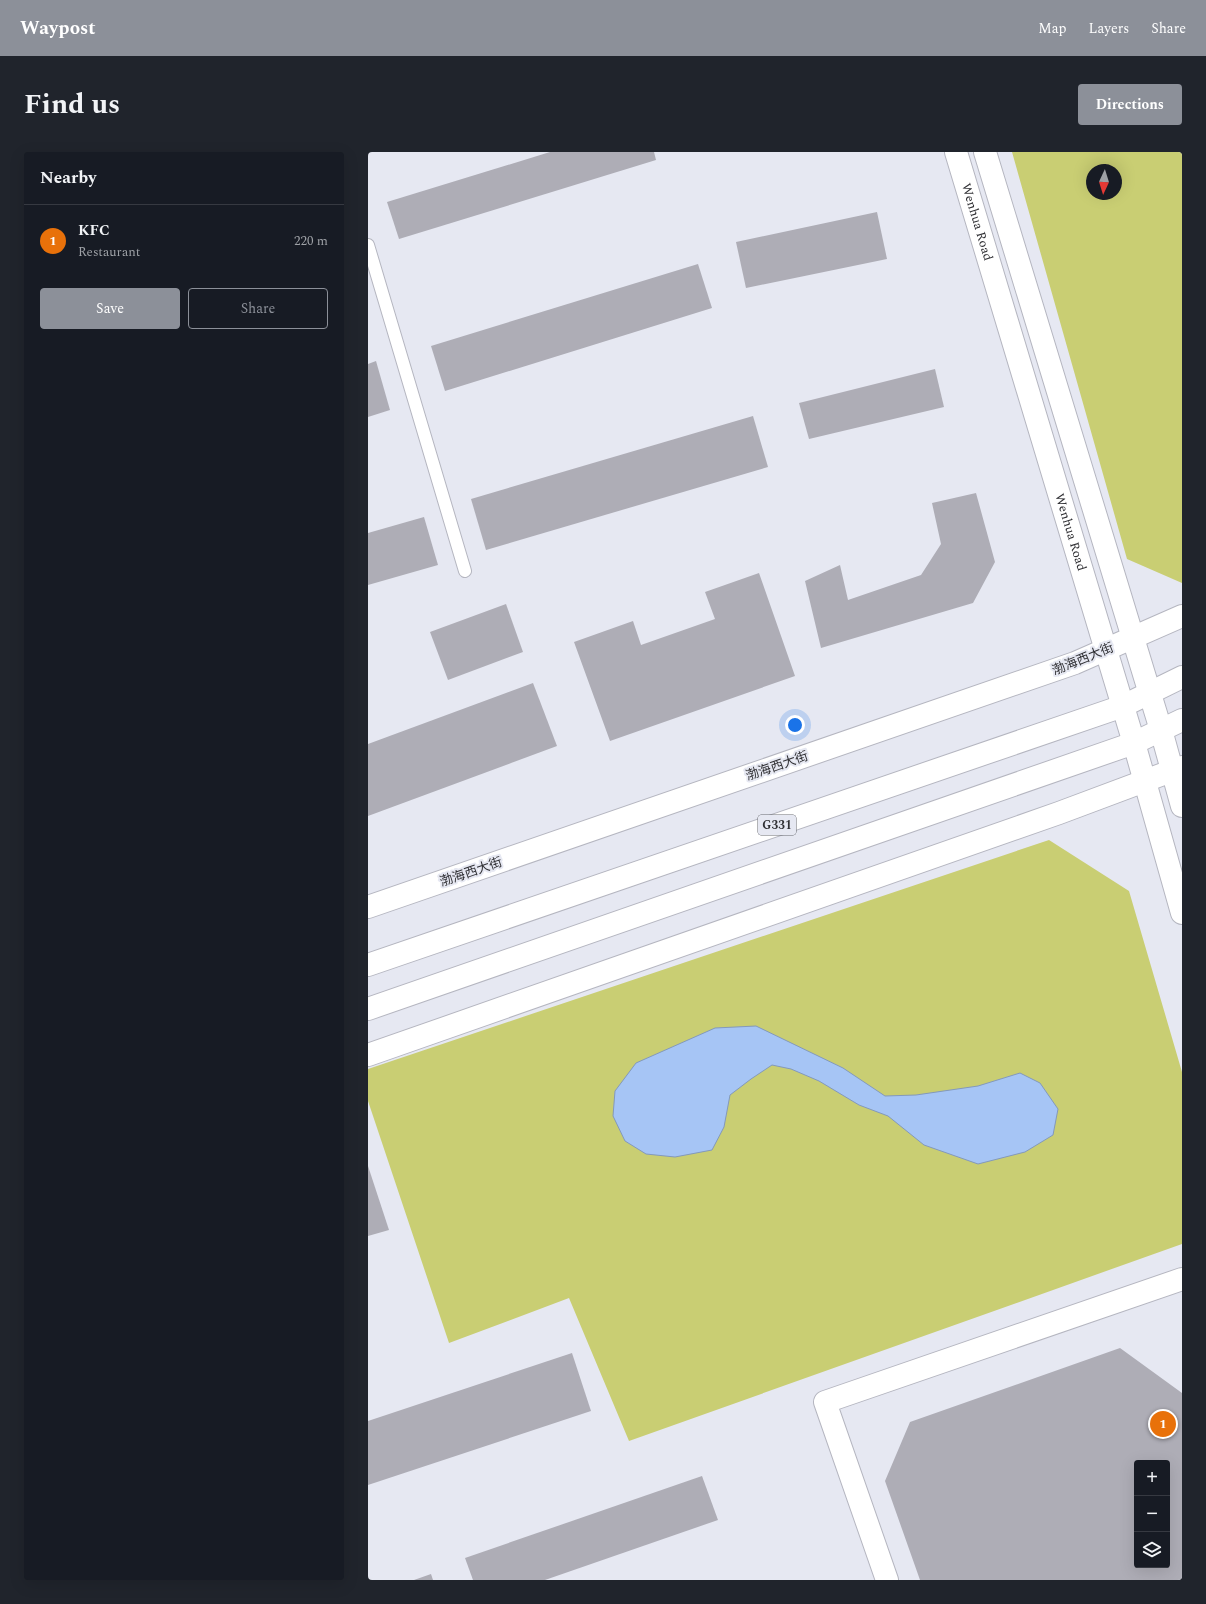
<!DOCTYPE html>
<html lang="en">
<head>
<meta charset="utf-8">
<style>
  body { margin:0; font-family:Spectral,"Noto Sans SC",serif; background:#20242c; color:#f1f3f6 }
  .controls { position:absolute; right:12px; bottom:12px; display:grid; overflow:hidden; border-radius:4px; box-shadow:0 4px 16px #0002 }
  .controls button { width:36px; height:36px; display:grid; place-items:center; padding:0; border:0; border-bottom:1px solid #363941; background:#171b24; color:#f1f3f6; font:20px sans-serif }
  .compass { position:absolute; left:718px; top:12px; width:36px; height:36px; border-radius:50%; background:#171b24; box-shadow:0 4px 16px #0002; rotate:184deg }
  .you { position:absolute; left:427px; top:573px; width:14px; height:14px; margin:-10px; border:3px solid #fff; border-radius:50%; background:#1a73e8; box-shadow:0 0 0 6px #1a73e833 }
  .badge { display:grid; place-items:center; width:26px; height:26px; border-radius:50%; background:#8c9099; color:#fff; font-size:13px; font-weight:700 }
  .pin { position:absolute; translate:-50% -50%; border:2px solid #fff; box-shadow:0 1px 4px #0006 }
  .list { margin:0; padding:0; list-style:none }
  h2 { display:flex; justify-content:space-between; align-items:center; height:52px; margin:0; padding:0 16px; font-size:17px }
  h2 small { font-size:13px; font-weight:400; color:#9ea1a6 }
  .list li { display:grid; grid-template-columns:26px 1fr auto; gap:12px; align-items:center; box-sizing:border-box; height:72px; padding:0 16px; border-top:1px solid #363941 }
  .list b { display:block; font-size:15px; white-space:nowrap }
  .list p { margin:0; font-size:13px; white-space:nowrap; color:#9ea1a6 }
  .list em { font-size:13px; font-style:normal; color:#9ea1a6 }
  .actions { display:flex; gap:8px; padding:12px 16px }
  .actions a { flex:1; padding:9px 0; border:1px solid #8c9099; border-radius:4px; text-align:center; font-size:14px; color:#8c9099 }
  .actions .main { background:#8c9099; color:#fff }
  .icon { flex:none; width:22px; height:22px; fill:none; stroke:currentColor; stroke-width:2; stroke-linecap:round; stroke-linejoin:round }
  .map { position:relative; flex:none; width:814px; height:1428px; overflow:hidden; border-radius:4px }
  header { display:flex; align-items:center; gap:24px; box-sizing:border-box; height:56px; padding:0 20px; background:#8c9099; color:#fff }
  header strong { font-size:19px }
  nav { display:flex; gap:22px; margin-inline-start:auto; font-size:14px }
  .intro { display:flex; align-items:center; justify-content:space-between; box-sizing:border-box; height:96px; padding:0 24px }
  h1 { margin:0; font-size:28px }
  .button { padding:10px 18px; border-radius:4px; background:#8c9099; color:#fff; font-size:14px; font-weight:700 }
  main { display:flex; gap:24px; padding:0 24px }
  aside { flex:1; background:#171b24; border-radius:4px; box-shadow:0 4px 16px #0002 }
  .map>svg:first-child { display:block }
  .green { fill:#c9ce73; fill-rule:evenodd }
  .water { fill:#a6c5f5; stroke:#8399bb }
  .building { fill:#aeadb6; fill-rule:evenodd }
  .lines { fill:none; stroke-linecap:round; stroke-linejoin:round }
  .lane-casing { stroke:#b5b6c0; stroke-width:14 }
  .street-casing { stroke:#b5b6c0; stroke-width:24 }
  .secondary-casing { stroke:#b5b6c0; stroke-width:24 }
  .highway-casing { stroke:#b5b6c0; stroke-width:24 }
  .lane { stroke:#fff; stroke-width:12 }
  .street { stroke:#fff; stroke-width:22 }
  .secondary { stroke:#fff; stroke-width:22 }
  .highway { stroke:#fff; stroke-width:22 }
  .labels { text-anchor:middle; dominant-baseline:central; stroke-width:4; stroke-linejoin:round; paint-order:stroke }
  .shield { fill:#e6e8f2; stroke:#67686e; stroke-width:1 }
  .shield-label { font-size:12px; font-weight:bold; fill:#313135 }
  .street-label { font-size:13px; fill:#313135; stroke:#e6e8f2 }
</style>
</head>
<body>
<header>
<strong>Waypost</strong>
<nav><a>Map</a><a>Layers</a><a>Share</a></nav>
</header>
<div class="intro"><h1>Find us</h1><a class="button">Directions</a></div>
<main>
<aside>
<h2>Nearby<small></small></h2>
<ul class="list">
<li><span class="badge" style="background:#e8710a">1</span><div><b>KFC</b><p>Restaurant</p></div><em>220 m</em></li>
</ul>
<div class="actions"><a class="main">Save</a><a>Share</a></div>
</aside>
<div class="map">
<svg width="814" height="1428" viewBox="0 0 814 1428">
  <rect width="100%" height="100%" fill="#e6e8f2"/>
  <g class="green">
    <path d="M644,0H814V431L759,407ZM724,18H748V42H724Z"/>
    <polygon points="681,688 761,739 814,920 814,1092 261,1289 201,1146 81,1191 0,949 0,917"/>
  </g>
  <polygon class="water" points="388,874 475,916 517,944 548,943 610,934 652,921 672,931 690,957 685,983 657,1000 610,1012 556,993 520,964 491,953 451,929 423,917 404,913 383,927 362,943 356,975 344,998 307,1005 278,1002 257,989 245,964 247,939 268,911 347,876"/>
  <g class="building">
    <polygon points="182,0 286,0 288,8 31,87 19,50"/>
    <polygon points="509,60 519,107 378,136 368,90"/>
    <polygon points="330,112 344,156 77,239 63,194"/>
    <polygon points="8,209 22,258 0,265 0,212"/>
    <polygon points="567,217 576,255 441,287 431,251"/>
    <polygon points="385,264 400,315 118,398 103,347"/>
    <polygon points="608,341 627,410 605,451 453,496 437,429 472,413 480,448 553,423 573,392 564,351"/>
    <polygon points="56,365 70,413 0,433 0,381"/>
    <polygon points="391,421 427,524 242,589 206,490 265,469 273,493 347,467 337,440"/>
    <polygon points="138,452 155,500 80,528 62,480"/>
    <polygon points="165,531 189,594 0,664 0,592"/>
    <polygon points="0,1014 21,1078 0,1084"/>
    <path d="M752,1196L814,1241V1428H552L517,1329L542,1270ZM769,1311H799V1413H769Z"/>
    <polygon points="204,1201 223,1259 0,1333 0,1269"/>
    <polygon points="334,1324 350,1368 177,1428 105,1428 97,1406"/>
    <polygon points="63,1422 65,1428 46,1428"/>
  </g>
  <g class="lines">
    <defs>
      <polyline id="lane" points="0,93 97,419"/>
      <polyline id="street" points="519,1428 457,1250 814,1127"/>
      <g id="secondary">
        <path id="s1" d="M588,0L766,591L814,761"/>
        <polyline points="617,0 793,578 814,654"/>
        <polyline points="0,755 707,511 814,464"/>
        <polyline points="0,903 691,661 814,615"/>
      </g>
      <g id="highway">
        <polyline points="0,813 755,554 814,525"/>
        <polyline points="0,857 766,591 814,568"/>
      </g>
    </defs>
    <use href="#lane" class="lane-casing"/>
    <use href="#street" class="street-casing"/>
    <use href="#secondary" class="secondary-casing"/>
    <use href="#highway" class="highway-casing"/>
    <use href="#lane" class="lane"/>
    <use href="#street" class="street"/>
    <use href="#secondary" class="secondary"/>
    <use href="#highway" class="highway"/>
  </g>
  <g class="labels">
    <rect class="shield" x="390" y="663" width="38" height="20" rx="3"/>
    <g class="shield-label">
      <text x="409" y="673">G331</text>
    </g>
    <g class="street-label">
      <text stroke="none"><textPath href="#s1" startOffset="73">Wenhua Road</textPath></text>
      <text stroke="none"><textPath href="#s1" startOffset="397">Wenhua Road</textPath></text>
      <text transform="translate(715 507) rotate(-22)">渤海西大街</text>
      <text transform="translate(409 614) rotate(-19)">渤海西大街</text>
      <text transform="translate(103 720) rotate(-19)">渤海西大街</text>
    </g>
  </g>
</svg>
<div class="controls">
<button>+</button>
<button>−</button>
<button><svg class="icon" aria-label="layers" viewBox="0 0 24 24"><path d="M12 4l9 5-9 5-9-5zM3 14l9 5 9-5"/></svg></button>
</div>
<svg class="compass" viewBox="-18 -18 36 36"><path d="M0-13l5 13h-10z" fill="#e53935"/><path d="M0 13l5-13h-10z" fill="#9ea1a6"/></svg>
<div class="you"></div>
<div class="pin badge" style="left:795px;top:1272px;background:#e8710a">1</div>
</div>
</main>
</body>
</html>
